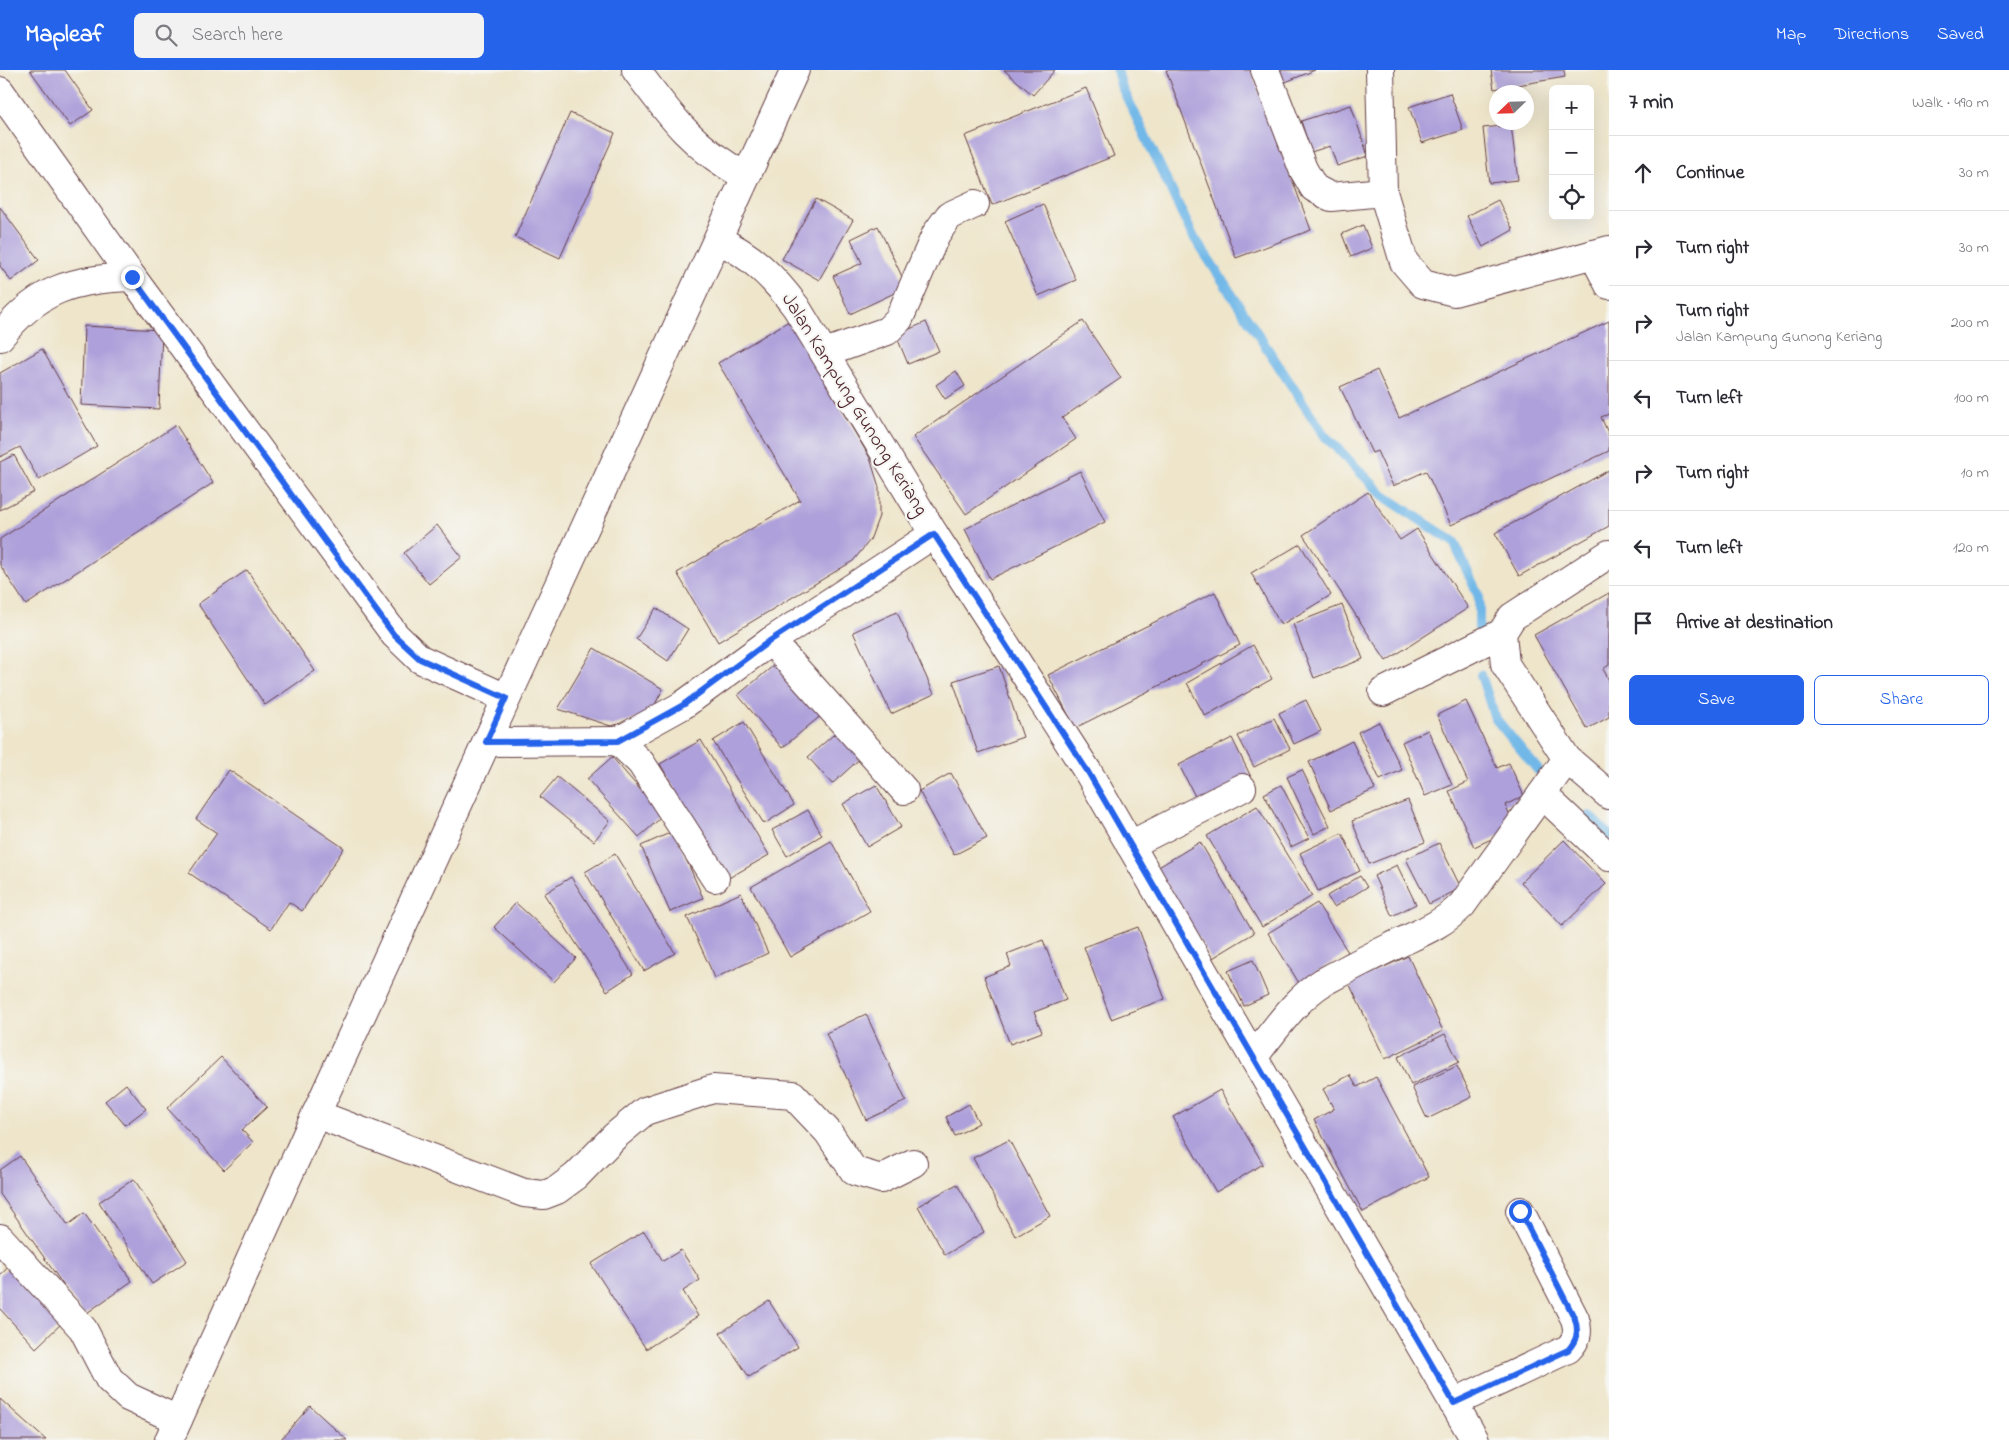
<!DOCTYPE html>
<html lang="en">
<head>
<meta charset="utf-8">
<style>
  body { margin:0; font-family:"Indie Flower",sans-serif; background:#f2f2f3; color:#2b2b33 }
  .controls { position:absolute; right:15px; top:15px; display:grid; overflow:hidden; border-radius:8px; box-shadow:0 5px 20px #0002 }
  .controls button { width:45px; height:45px; display:grid; place-items:center; padding:0; border:0; border-bottom:1px solid #e1e1e2; background:#fff; color:#2b2b33; font:25px sans-serif }
  .compass { position:absolute; left:1489px; top:15px; width:45px; height:45px; border-radius:50%; background:#fff; box-shadow:0 5px 20px #0002; rotate:247deg }
  .stop { position:absolute; width:15px; height:15px; margin:-11px; border:4px solid #2563eb; border-radius:50%; background:#fff }
  .stop.end { background:#2563eb; border-color:#fff; box-shadow:0 1px 5px #0008 }
  .list { margin:0; padding:0; list-style:none }
  h2 { display:flex; justify-content:space-between; align-items:center; height:65px; margin:0; padding:0 20px; font-size:21px }
  h2 small { font-size:16px; font-weight:400; color:#7c7c81 }
  .list li { display:grid; grid-template-columns:32px 1fr auto; gap:15px; align-items:center; box-sizing:border-box; height:75px; padding:0 20px; border-top:1px solid #e1e1e2 }
  .list b { display:block; font-size:19px; white-space:nowrap }
  .list p { margin:0; font-size:16px; white-space:nowrap; color:#7c7c81 }
  .list em { font-size:16px; font-style:normal; color:#7c7c81 }
  .actions { display:flex; gap:10px; padding:15px 20px }
  .actions a { flex:1; padding:11px 0; border:1px solid #2563eb; border-radius:8px; text-align:center; font-size:18px; color:#2563eb }
  .actions .main { background:#2563eb; color:#fff }
  .icon { flex:none; width:28px; height:28px; fill:none; stroke:currentColor; stroke-width:2; stroke-linecap:round; stroke-linejoin:round }
  .map { position:relative; flex:none; width:1609px; height:1370px; overflow:hidden }
  header { display:flex; align-items:center; gap:30px; box-sizing:border-box; height:70px; padding:0 25px; background:#2563eb; color:#fff }
  header strong { font-size:24px }
  nav { display:flex; gap:28px; margin-inline-start:auto; font-size:18px }
  .search { width:350px; height:45px; background:#f2f2f3; display:flex; align-items:center; gap:12px; box-sizing:border-box; padding:0 18px; border-radius:8px; color:#7c7c81; font-size:19px }
  main { display:flex }
  aside { flex:1; background:#fff }
  .map>svg:first-child { display:block }
  .lines { fill:none; stroke-linecap:round; stroke-linejoin:round }
  .stream { stroke:#71b8e8; stroke-width:10 }
  .building { fill:#aea0da }
  .minor-casing { stroke:#633d43; stroke-width:30 }
  .major-casing { stroke:#633d43; stroke-width:30 }
  .minor { stroke:#fff; stroke-width:28 }
  .major { stroke:#fff; stroke-width:28 }
  .route { stroke:#2563eb; stroke-width:6 }
  .labels { text-anchor:middle; dominant-baseline:central; stroke-width:4.5; stroke-linejoin:round; paint-order:stroke }
  .street-label { font-size:20px; fill:#4a1f2b; stroke:#f6f6f2 }
</style>
</head>
<body>
<header>
<strong>Mapleaf</strong>
<div class="search"><svg class="icon" aria-label="search" viewBox="0 0 24 24"><circle cx="10" cy="10" r="6"/><path d="M15 15l6 6"/></svg>Search here</div>
<nav><a>Map</a><a>Directions</a><a>Saved</a></nav>
</header>
<main>
<div class="map">
<svg width="1609" height="1370" viewBox="0 0 1609 1370">
  <rect width="100%" height="100%" fill="#f6f6f2"/>
  <filter id="ink" filterUnits="userSpaceOnUse"><feTurbulence type="fractalNoise" baseFrequency=".02" numOctaves="2"/><feDisplacementMap in="SourceGraphic" scale="10" xChannelSelector="R" yChannelSelector="G"/><feConvolveMatrix kernelMatrix="1 2 1 2 8 2 1 2 1" color-interpolation-filters="sRGB"/></filter>
  <filter id="wash" filterUnits="userSpaceOnUse"><feTurbulence type="fractalNoise" baseFrequency=".0096" numOctaves="4" result="noise"/><feDisplacementMap in="SourceGraphic" scale="20" xChannelSelector="R" yChannelSelector="G"/><feGaussianBlur stdDeviation="1.12" result="paint"/><feColorMatrix in="noise" values="0 0 0 0 0 0 0 0 0 0 0 0 0 0 0 0 0 1.4 0 .05"/><feComposite in="paint" operator="in"/></filter>
  <g filter="url(#wash)">
    <rect width="100%" height="100%" fill="#eee5ca"/>
    <g class="lines">
      <g class="stream">
        <polyline points="1117,0 1121,15 1192,164 1324,365 1384,426 1454,472 1479,527 1479,558"/>
        <polyline points="1481,605 1495,648 1538,700"/>
        <polyline points="1589,746 1609,765"/>
      </g>
    </g>
    <g id="blocks">
      <g class="building">
        <polygon points="30,0 65,0 93,40 70,56"/>
        <polygon points="1004,0 1055,0 1033,25"/>
        <polygon points="1166,0 1251,0 1311,160 1236,188"/>
        <polygon points="1278,0 1315,0 1283,13"/>
        <polygon points="1491,0 1564,0 1565,7 1494,19"/>
        <polygon points="1086,18 1114,86 992,135 965,66"/>
        <polygon points="1450,23 1463,60 1422,73 1409,37"/>
        <polygon points="1351,35 1368,86 1337,96 1330,76 1311,82 1301,51"/>
        <polygon points="570,43 615,63 560,188 515,167"/>
        <polygon points="1511,55 1518,110 1489,113 1483,58"/>
        <polygon points="816,129 853,150 819,210 782,189"/>
        <polygon points="1498,130 1513,160 1483,177 1467,146"/>
        <polygon points="1043,134 1076,210 1038,226 1005,151"/>
        <polygon points="0,137 39,190 11,211 0,196"/>
        <polygon points="1363,155 1372,178 1351,187 1342,164"/>
        <polygon points="878,156 907,217 850,244 833,206 862,193 851,169"/>
        <polygon points="789,251 870,388 879,417 879,446 870,470 853,491 718,572 677,503 800,430 718,293"/>
        <polygon points="1083,251 1121,308 1062,348 1076,369 966,444 913,367"/>
        <polygon points="1609,251 1609,344 1601,347 1609,365 1609,381 1451,455 1426,401 1393,416 1377,381 1372,383 1340,317 1377,300 1399,348"/>
        <polygon points="926,252 939,281 908,294 896,265"/>
        <polygon points="84,256 162,260 159,339 81,335"/>
        <polygon points="42,279 97,376 39,410 20,377 0,387 0,303"/>
        <polygon points="956,301 965,316 945,329 936,315"/>
        <polygon points="176,355 213,413 26,535 0,495 0,469"/>
        <polygon points="14,385 34,422 0,440 0,392"/>
        <polygon points="1609,400 1609,456 1519,506 1495,463"/>
        <polygon points="1080,401 1105,452 990,509 965,459"/>
        <polygon points="1368,422 1400,470 1417,459 1468,538 1386,591 1303,465"/>
        <polygon points="437,455 462,487 429,514 404,483"/>
        <polygon points="1300,474 1331,525 1281,555 1251,503"/>
        <polygon points="247,500 315,601 265,635 198,534"/>
        <polygon points="1215,522 1240,575 1075,658 1048,605"/>
        <polygon points="1609,523 1609,595 1603,599 1609,610 1609,647 1587,659 1534,565"/>
        <polygon points="1342,535 1363,589 1314,608 1293,554"/>
        <polygon points="656,538 688,559 668,591 636,569"/>
        <polygon points="897,542 934,624 891,644 853,562"/>
        <polygon points="1253,575 1272,609 1205,646 1187,613"/>
        <polygon points="594,578 663,619 649,646 611,656 558,639"/>
        <polygon points="779,591 824,643 782,678 738,625"/>
        <polygon points="999,596 1023,667 978,683 953,611"/>
        <polygon points="1306,630 1321,661 1294,674 1279,643"/>
        <polygon points="1466,631 1497,698 1509,693 1524,726 1505,735 1515,758 1474,777 1449,721 1468,712 1437,645"/>
        <polygon points="1274,648 1290,679 1254,697 1238,666"/>
        <polygon points="744,652 794,735 764,754 713,671"/>
        <polygon points="1379,652 1402,700 1380,710 1358,662"/>
        <polygon points="841,658 865,684 832,714 808,687"/>
        <polygon points="1428,660 1452,715 1425,726 1402,672"/>
        <polygon points="1232,668 1251,707 1199,734 1179,695"/>
        <polygon points="701,670 769,785 727,809 660,694"/>
        <polygon points="1352,671 1375,719 1331,740 1309,692"/>
        <polygon points="612,687 663,746 639,767 587,709"/>
        <polygon points="229,700 344,778 302,841 289,832 271,859 189,803 217,763 196,749"/>
        <polygon points="1302,700 1330,756 1314,764 1287,707"/>
        <polygon points="951,703 987,768 954,785 919,721"/>
        <polygon points="557,707 610,751 594,771 540,727"/>
        <polygon points="876,715 901,757 867,777 843,734"/>
        <polygon points="1281,715 1309,768 1291,777 1264,724"/>
        <polygon points="1408,730 1425,772 1369,794 1352,751"/>
        <polygon points="1257,736 1312,826 1262,857 1207,766"/>
        <polygon points="808,740 822,765 787,786 772,760"/>
        <polygon points="674,761 703,828 670,842 641,776"/>
        <polygon points="1342,763 1360,801 1318,821 1300,783"/>
        <polygon points="1564,770 1606,814 1562,856 1521,812"/>
        <polygon points="831,771 870,841 790,887 751,817"/>
        <polygon points="1200,772 1254,863 1211,889 1157,798"/>
        <polygon points="1439,773 1461,818 1429,834 1406,789"/>
        <polygon points="615,784 675,883 644,901 585,802"/>
        <polygon points="1397,795 1416,834 1392,846 1374,806"/>
        <polygon points="1360,806 1367,817 1334,837 1327,826"/>
        <polygon points="571,807 633,904 607,921 544,824"/>
        <polygon points="741,823 768,883 715,908 687,847"/>
        <polygon points="516,833 576,888 554,912 494,857"/>
        <polygon points="1317,833 1348,882 1299,913 1268,863"/>
        <polygon points="1138,857 1165,929 1111,949 1084,877"/>
        <polygon points="1043,870 1066,930 1034,942 1042,962 1010,974 984,907 1011,896 1007,884"/>
        <polygon points="1408,886 1443,961 1385,989 1349,913"/>
        <polygon points="1253,890 1268,925 1244,936 1228,901"/>
        <polygon points="866,944 906,1031 866,1050 826,963"/>
        <polygon points="1445,964 1459,992 1411,1015 1398,987"/>
        <polygon points="221,987 267,1037 242,1060 253,1072 224,1100 167,1038"/>
        <polygon points="1457,996 1472,1027 1427,1049 1412,1017"/>
        <polygon points="1350,1005 1357,1017 1376,1007 1429,1107 1363,1142 1314,1050 1334,1039 1323,1019"/>
        <polygon points="126,1014 146,1039 125,1055 105,1031"/>
        <polygon points="1220,1020 1263,1094 1216,1122 1173,1047"/>
        <polygon points="969,1034 979,1053 955,1066 946,1047"/>
        <polygon points="1009,1070 1050,1146 1015,1166 973,1088"/>
        <polygon points="20,1086 68,1155 84,1143 132,1211 84,1245 0,1124 0,1100"/>
        <polygon points="134,1109 187,1191 152,1214 99,1132"/>
        <polygon points="957,1114 984,1162 945,1185 918,1136"/>
        <polygon points="644,1161 663,1191 681,1180 700,1210 683,1221 698,1246 646,1279 591,1194"/>
        <polygon points="13,1193 65,1250 36,1278 0,1239 0,1205"/>
        <polygon points="769,1231 798,1277 749,1307 720,1263"/>
        <polygon points="0,1329 46,1370 0,1370"/>
        <polygon points="310,1336 347,1370 284,1370 282,1368"/>
      </g>
    </g>
  </g>
  <g filter="url(#ink)">
    <use href="#blocks" fill-opacity="0" stroke="#633d43" stroke-width="1"/>
    <g class="lines">
      <defs>
        <g id="minor">
          <path d="M636,0C671,47 693,78 745,106"/>
          <polyline points="1265,0 1303,99 1314,118 1331,127 1383,122"/>
          <polyline points="1380,0 1383,122 1404,192 1423,214 1454,222 1609,180"/>
          <polyline points="0,21 132,207 395,565 420,589 506,628"/>
          <path d="M718,170C752,185 774,208 796,237L934,464L1088,702L1475,1370"/>
          <polyline points="1593,184 1609,215"/>
          <path d="M0,267C38,219 72,209 132,207"/>
          <polyline points="825,283 887,261 899,249 936,164 949,146 975,134"/>
          <polyline points="1609,484 1512,547 1502,563 1505,594 1567,689 1609,725"/>
          <polyline points="771,571 904,720"/>
          <polyline points="1383,622 1502,563"/>
          <polyline points="618,671 683,635 771,571 934,464"/>
          <polyline points="486,672 618,671 641,693 715,808"/>
          <polyline points="1542,724 1609,787"/>
          <polyline points="1130,775 1242,718"/>
          <path d="M1253,987C1274,962 1294,930 1323,912C1345,900 1368,888 1391,877C1417,864 1441,856 1462,835L1567,689"/>
          <polyline points="316,1044 524,1123 544,1125 557,1120 576,1106 615,1066 645,1041 713,1019 793,1025 828,1062 854,1101 881,1109 913,1093"/>
          <polyline points="0,1168 83,1259 109,1309 128,1327 178,1350"/>
          <path d="M1453,1333L1568,1279C1577,1270 1579,1262 1575,1249L1520,1141"/>
        </g>
        <polyline id="major" points="169,1370 316,1044 795,0"/>
      </defs>
      <use href="#minor" class="minor-casing"/>
      <use href="#major" class="major-casing"/>
      <use href="#minor" class="minor"/>
      <use href="#major" class="major"/>
    </g>
  </g>
  <g class="lines" filter="url(#ink)">
    <path class="route" d="M132,207L394,565L420,589L506,628L486,672L618,671L683,635L771,570L934,464L1088,702L1454,1333L1568,1280C1577,1270 1579,1262 1575,1249L1520,1141"/>
  </g>
  <g class="labels">
    <g class="street-label">
      <text transform="translate(854 335) rotate(58)">Jalan Kampung Gunong Keriang</text>
    </g>
  </g>
</svg>
<div class="controls">
<button>+</button>
<button>−</button>
<button><svg class="icon" aria-label="locate" viewBox="0 0 24 24"><circle cx="12" cy="12" r="6"/><path d="M12 2v4M12 18v4M2 12h4M18 12h4"/></svg></button>
</div>
<svg class="compass" viewBox="-18 -18 36 36"><path d="M0-13l5 13h-10z" fill="#e53935"/><path d="M0 13l5-13h-10z" fill="#7c7c81"/></svg>
<div class="stop" style="left:1520px;top:1141px"></div>
<div class="stop end" style="left:132px;top:207px"></div>
</div>
<aside>
<h2>7 min<small>Walk · 490 m</small></h2>
<ul class="list">
<li><svg class="icon" aria-label="ahead" viewBox="0 0 24 24"><path d="M12 20V5M6 11l6-6 6 6"/></svg><div><b>Continue</b></div><em>30 m</em></li>
<li><svg class="icon" aria-label="right" viewBox="0 0 24 24"><path d="M7 20v-9h11M14 6l5 5-5 5"/></svg><div><b>Turn right</b></div><em>30 m</em></li>
<li><svg class="icon" aria-label="right" viewBox="0 0 24 24"><path d="M7 20v-9h11M14 6l5 5-5 5"/></svg><div><b>Turn right</b><p>Jalan Kampung Gunong Keriang</p></div><em>200 m</em></li>
<li><svg class="icon" aria-label="left" viewBox="0 0 24 24"><path d="M17 20v-9H6M10 6l-5 5 5 5"/></svg><div><b>Turn left</b></div><em>100 m</em></li>
<li><svg class="icon" aria-label="right" viewBox="0 0 24 24"><path d="M7 20v-9h11M14 6l5 5-5 5"/></svg><div><b>Turn right</b></div><em>10 m</em></li>
<li><svg class="icon" aria-label="left" viewBox="0 0 24 24"><path d="M17 20v-9H6M10 6l-5 5 5 5"/></svg><div><b>Turn left</b></div><em>120 m</em></li>
<li><svg class="icon" aria-label="arrive" viewBox="0 0 24 24"><path d="M6 21V4h12l-3 4 3 4H6"/></svg><div><b>Arrive at destination</b></div></li>
</ul>
<div class="actions"><a class="main">Save</a><a>Share</a></div>
</aside>
</main>
</body>
</html>
